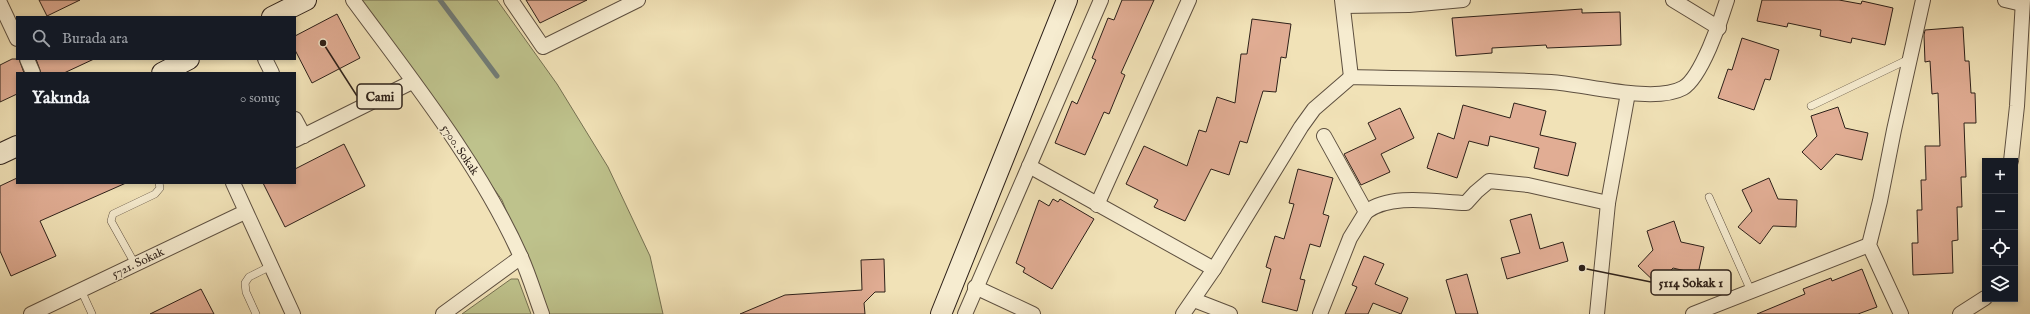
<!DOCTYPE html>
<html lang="tr">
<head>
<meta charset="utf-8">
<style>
  body { margin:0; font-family:"IM FELL English",serif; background:#242831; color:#f1f3f6 }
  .controls { position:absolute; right:12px; bottom:12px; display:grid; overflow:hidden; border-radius:0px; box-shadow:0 2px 6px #0003 }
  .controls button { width:36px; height:36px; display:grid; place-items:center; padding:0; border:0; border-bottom:1px solid #363941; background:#171b24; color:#f1f3f6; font:20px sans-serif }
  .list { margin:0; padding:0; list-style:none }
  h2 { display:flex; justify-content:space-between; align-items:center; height:52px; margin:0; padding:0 16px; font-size:17px }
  h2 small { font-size:13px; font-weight:400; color:#9ea1a6 }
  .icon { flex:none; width:22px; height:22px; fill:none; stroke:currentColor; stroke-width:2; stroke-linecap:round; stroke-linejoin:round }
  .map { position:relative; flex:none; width:2030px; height:314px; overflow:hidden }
  .search { position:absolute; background:#171b24; box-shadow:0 2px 6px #0003; left:16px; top:16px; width:280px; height:44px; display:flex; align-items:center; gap:10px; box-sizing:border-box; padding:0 14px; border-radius:0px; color:#9ea1a6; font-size:15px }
  .panel { position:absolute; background:#171b24; box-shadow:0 2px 6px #0003; left:16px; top:72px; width:280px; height:112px; border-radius:0px }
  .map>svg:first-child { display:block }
  .green { fill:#bec28c; stroke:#767152 }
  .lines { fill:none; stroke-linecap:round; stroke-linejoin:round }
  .stream { stroke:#717d79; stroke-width:5 }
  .building { fill:#e1ad94; stroke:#2d2019 }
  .lane-casing { stroke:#5e5040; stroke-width:8 }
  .street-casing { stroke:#5e5040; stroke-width:16 }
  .secondary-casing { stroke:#2d2019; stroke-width:22 }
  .lane { stroke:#f6ecd0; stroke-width:7 }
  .street { stroke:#f6ecd0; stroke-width:14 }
  .secondary { stroke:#f6ecd0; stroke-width:20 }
  .labels { text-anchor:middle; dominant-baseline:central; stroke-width:3; stroke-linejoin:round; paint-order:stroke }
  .street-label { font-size:12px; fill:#2d2019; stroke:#f6ecd0 }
  .leader { fill:none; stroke:#2d2019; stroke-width:1.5 }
  .callout-dot { fill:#2d2019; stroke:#f6ecd0; stroke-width:1.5 }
  .callout { fill:#f6ecd0; stroke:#2d2019; stroke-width:1.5 }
  .callout-label { font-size:13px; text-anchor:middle; font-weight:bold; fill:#2d2019 }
</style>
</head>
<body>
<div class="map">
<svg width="2030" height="314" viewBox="0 0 2030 314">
  <rect width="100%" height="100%" fill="#f1e2b7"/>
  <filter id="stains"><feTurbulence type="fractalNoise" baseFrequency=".005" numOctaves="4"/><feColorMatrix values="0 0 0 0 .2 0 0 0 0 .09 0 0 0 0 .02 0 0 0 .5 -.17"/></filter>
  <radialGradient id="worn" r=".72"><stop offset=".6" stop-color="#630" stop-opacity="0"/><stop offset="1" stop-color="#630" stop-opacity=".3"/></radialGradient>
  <g class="green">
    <polygon points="359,0 497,0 557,84 608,167 650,256 663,314 545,314 538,291 502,200"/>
    <polygon points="511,279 518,279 531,314 462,314"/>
  </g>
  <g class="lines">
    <polyline class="stream" points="440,0 497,76"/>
  </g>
  <g class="building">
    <polygon points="39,0 80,0 47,16"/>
    <polygon points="526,0 587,0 540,23"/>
    <polygon points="1122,0 1154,0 1121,73 1125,75 1109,114 1104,112 1085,155 1055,143 1072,101 1077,104 1096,60 1092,58 1108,18 1114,20"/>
    <polygon points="1762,0 1839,0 1861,4 1862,1 1893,8 1885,45 1852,38 1851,43 1820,36 1821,30 1788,23 1787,27 1757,21"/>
    <polygon points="1582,9 1582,13 1620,12 1621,45 1547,48 1546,45 1492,48 1492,53 1456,56 1452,18"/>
    <polygon points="337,14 360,58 312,83 295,50 295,36"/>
    <polygon points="1252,19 1291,24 1286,58 1281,57 1276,92 1263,91 1247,143 1240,141 1229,175 1211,169 1185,221 1154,207 1158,200 1126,184 1144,146 1187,166 1199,130 1206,132 1217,97 1235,103 1241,54 1247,54"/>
    <polygon points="1963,27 1965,61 1969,61 1971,93 1975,93 1976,123 1964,123 1966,177 1961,177 1962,207 1957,207 1958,240 1952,241 1953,273 1913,275 1912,243 1918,243 1917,210 1922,210 1921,180 1926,180 1925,146 1940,146 1938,93 1932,94 1930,61 1925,62 1924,35 1925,30"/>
    <polygon points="1742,38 1779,50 1770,80 1765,79 1754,110 1718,98 1728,69 1732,70"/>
    <polygon points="12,59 19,59 24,73 17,73 17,94 0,102 0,65"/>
    <polygon points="36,59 94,59 64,73 41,73"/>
    <polygon points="1514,103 1546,111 1540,135 1576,143 1568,176 1534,168 1539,148 1490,136 1488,146 1469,141 1457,178 1427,168 1438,133 1454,139 1463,105 1510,118"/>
    <polygon points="1838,107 1845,128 1868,133 1862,160 1836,154 1821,170 1802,152 1817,136 1811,116"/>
    <polygon points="1400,108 1414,138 1381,154 1390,172 1361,185 1344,154 1376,139 1368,123"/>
    <polygon points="344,144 365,186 285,227 263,183 295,183 295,169"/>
    <polygon points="1298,169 1333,178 1323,214 1329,216 1320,247 1310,244 1300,279 1305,280 1297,311 1262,302 1271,269 1266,267 1275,236 1284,239 1294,204 1289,203"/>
    <polygon points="17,178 17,183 126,183 40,221 56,256 11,276 0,251 0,186"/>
    <polygon points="1769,178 1778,199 1797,200 1796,227 1773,226 1760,244 1738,227 1752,211 1742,190"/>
    <polygon points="1053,199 1058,202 1060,199 1094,219 1052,289 1023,272 1025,268 1016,263 1039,200 1049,206"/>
    <polygon points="1531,214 1540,249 1563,242 1568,261 1507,279 1501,258 1520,253 1510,220"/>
    <polygon points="1674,221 1681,242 1704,247 1698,274 1673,268 1657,284 1638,266 1653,250 1647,231"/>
    <polygon points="1364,256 1384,264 1375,284 1408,298 1401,314 1373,303 1368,314 1345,314 1357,287 1352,285"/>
    <polygon points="884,259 885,292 875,292 864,303 865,314 740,314 785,295 862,290 861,260"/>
    <polygon points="1862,269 1877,307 1858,314 1757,314 1805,294 1803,289 1831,278 1832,281"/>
    <polygon points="1467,274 1478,314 1456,314 1446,280"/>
    <polygon points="201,289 214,314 150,314"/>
  </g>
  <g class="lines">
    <defs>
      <g id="lane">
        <polyline points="1811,106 1909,59"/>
        <polyline points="1709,197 1751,291"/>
        <polyline points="135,264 111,221 113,214 155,194 160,188 159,183"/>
        <polyline points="81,290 92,314"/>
        <polyline points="256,314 246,292 245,283 249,277 271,266"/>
      </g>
      <g id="street">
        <path d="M353,0C412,80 480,165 521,257C529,275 535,295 542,314"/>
        <polyline points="511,0 543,47 638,0"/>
        <polyline points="1342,0 1351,77"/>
        <polyline points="1673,0 1719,28"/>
        <polyline points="2005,0 2022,4"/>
        <polyline points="0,3 17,39"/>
        <polyline points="1343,6 1409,5 1463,0"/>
        <polyline points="27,59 33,73"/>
        <polyline points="265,59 272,73"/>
        <polyline points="295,119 304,136"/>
        <polyline points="295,140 412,82"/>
        <polyline points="2011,161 2017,106 2023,0"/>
        <polyline points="1029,166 1214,269"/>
        <polyline points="233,183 293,314"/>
        <polyline points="1097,205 1189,0"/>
        <path d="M1366,212C1391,193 1436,202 1466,203L1476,192L1489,181L1528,185L1608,203"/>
        <polyline points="975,287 1033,314"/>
        <polyline points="1194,300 1230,314"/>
        <polyline points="31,314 245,212"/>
        <polyline points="443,314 521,257"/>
        <polyline points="965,314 1101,0"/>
        <path d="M1183,314L1214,269L1301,127L1314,109L1351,77C1417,79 1484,78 1551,82C1584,84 1654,104 1683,88C1701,78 1721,20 1727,0"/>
        <polyline points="1320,314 1350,238 1366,212 1324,136"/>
        <polyline points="1597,314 1608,203 1628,93"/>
        <polyline points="1693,314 1869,245"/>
        <polyline points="1901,314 1869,245 1880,201 1894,130 1923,0"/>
        <polyline points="1960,314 1985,298"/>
      </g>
      <g id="secondary">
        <polyline points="272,17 306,0"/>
        <polyline points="162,73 189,59"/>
        <polyline points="0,154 17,146"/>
        <polyline points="941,314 1067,0"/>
      </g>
    </defs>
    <use href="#lane" class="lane-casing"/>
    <use href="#street" class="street-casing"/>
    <use href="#secondary" class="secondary-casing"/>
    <use href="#lane" class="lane"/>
    <use href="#street" class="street"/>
    <use href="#secondary" class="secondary"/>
  </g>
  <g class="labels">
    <g class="street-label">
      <text transform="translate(460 150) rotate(56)">5700. Sokak</text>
      <text transform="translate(138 263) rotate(-25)">5721. Sokak</text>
    </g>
  </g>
  <path class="leader" d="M323 43L357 96M1582 268L1651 282"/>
  <g class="callout-dot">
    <circle cx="323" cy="43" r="4"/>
    <circle cx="1582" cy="268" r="4"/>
  </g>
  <g class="callout">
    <rect x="357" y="84" width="45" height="25" rx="4"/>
    <rect x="1651" y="270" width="80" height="25" rx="4"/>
  </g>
  <g class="callout-label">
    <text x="380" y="101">Cami</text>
    <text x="1691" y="287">5114 Sokak 1</text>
  </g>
  <rect width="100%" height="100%" filter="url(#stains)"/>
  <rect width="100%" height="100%" fill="url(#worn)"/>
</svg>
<div class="controls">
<button>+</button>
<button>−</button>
<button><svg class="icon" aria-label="locate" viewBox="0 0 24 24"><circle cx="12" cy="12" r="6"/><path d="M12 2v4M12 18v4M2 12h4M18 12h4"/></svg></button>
<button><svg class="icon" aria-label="layers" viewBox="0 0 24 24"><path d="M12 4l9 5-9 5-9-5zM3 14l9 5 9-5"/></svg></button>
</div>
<div class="search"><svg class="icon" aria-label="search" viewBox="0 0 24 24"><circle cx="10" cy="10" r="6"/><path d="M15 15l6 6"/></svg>Burada ara</div>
<section class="panel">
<h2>Yakında<small>0 sonuç</small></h2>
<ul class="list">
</ul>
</section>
</div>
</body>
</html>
